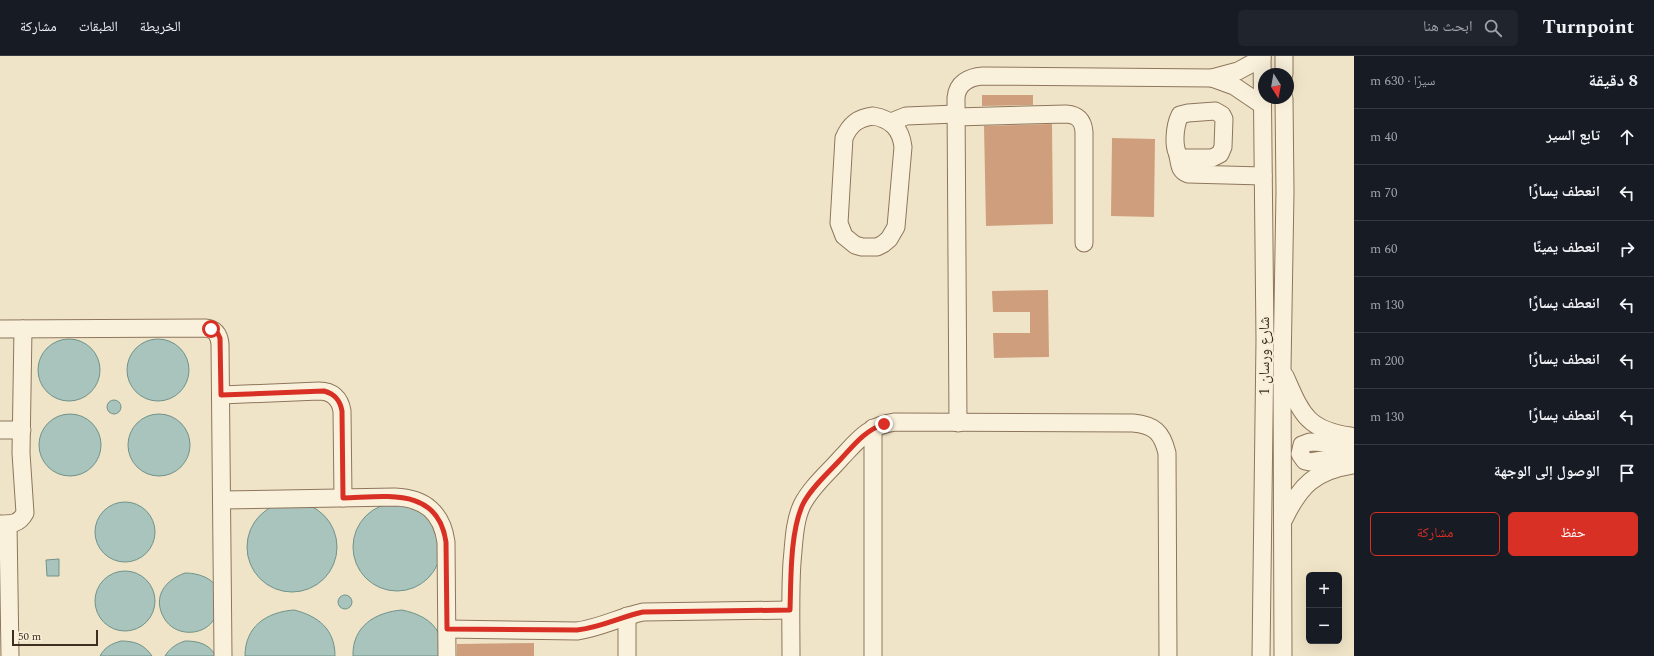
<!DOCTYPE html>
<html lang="ar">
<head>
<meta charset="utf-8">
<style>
  body { margin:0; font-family:Spectral,"Noto Naskh Arabic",serif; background:#20242c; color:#f1f3f6; direction:rtl }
  .controls { position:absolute; right:12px; bottom:12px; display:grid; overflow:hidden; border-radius:6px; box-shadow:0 4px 16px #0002 }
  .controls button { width:36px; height:36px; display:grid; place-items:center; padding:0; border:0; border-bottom:1px solid #363941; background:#171b24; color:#f1f3f6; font:20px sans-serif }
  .compass { position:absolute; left:1258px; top:12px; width:36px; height:36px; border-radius:50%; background:#171b24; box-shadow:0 4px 16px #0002; rotate:169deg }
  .scale { position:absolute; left:12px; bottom:10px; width:86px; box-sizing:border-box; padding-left:4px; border:2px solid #3d2e20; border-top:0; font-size:11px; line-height:14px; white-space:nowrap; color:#3d2e20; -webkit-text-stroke:3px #f7eed8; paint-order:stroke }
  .stop { position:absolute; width:12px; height:12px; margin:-9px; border:3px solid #d93025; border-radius:50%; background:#fff }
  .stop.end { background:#d93025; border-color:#fff; box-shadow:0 1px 4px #0008 }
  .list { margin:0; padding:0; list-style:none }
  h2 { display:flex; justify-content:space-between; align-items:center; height:52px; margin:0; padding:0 16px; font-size:17px }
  h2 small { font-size:13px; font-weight:400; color:#9ea1a6 }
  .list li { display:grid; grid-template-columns:26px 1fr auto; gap:12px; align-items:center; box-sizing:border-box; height:56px; padding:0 16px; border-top:1px solid #363941 }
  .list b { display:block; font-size:15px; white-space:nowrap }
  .list em { font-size:13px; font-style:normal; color:#9ea1a6 }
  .actions { display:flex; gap:8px; padding:12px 16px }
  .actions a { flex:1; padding:9px 0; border:1px solid #d93025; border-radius:6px; text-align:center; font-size:14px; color:#d93025 }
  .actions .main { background:#d93025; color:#fff }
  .icon { flex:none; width:22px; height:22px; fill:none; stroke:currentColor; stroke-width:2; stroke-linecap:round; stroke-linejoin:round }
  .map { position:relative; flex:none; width:1354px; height:600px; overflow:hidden; direction:ltr }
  header { display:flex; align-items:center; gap:24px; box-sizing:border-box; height:56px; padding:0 20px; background:#171b24; border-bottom:1px solid #363941 }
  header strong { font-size:19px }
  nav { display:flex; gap:22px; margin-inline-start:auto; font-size:14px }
  .search { width:280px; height:36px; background:#20242c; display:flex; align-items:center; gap:10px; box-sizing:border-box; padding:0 14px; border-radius:6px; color:#9ea1a6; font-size:15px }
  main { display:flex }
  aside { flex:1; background:#171b24 }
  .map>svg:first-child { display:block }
  .water { fill:#a9c4bc; stroke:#6f938a }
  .building { fill:#cf9f7d }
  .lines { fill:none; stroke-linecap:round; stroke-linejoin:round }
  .minor-casing { stroke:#8d765c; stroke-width:19 }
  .minor { stroke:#faf1dc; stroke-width:17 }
  .route { stroke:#d93025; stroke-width:5 }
  .labels { text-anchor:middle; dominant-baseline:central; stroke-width:3.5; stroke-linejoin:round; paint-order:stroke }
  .street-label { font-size:15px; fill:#3d2e20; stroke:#f7eed8 }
</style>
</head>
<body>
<header>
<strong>Turnpoint</strong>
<div class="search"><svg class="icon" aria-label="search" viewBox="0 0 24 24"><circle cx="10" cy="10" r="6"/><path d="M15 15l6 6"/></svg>ابحث هنا</div>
<nav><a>الخريطة</a><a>الطبقات</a><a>مشاركة</a></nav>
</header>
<main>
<aside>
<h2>8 دقيقة<small>سيرًا · 630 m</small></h2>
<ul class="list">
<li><svg class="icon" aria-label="ahead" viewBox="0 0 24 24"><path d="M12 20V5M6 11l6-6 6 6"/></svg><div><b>تابع السير</b></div><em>40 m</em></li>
<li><svg class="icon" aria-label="left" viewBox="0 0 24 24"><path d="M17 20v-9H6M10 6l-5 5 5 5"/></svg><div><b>انعطف يسارًا</b></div><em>70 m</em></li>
<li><svg class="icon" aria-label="right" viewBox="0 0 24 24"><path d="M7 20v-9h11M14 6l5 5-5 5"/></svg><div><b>انعطف يمينًا</b></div><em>60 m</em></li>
<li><svg class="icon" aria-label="left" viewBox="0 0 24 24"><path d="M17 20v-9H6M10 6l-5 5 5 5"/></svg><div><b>انعطف يسارًا</b></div><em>130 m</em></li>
<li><svg class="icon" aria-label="left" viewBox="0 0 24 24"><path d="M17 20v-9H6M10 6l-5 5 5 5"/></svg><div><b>انعطف يسارًا</b></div><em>200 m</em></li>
<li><svg class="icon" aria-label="left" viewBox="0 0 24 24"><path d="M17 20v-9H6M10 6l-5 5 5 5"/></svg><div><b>انعطف يسارًا</b></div><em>130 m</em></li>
<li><svg class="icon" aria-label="arrive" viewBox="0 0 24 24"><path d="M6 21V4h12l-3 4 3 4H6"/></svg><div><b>الوصول إلى الوجهة</b></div></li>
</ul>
<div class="actions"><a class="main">حفظ</a><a>مشاركة</a></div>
</aside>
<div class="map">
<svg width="1354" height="600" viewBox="0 0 1354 600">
  <rect width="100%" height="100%" fill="#f0e4c8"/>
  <g class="water">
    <circle cx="158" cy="314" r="31"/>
    <circle cx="69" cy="314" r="31"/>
    <circle cx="114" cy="351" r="7"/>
    <circle cx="159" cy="389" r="31"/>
    <circle cx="70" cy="389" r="31"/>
    <circle cx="125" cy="476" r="30"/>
    <circle cx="292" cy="491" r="45"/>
    <circle cx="397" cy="491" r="44"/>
    <polygon points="59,503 59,520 47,520 46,504"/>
    <circle cx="125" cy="545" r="30"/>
    <path d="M185,517C196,517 214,521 218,535C219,539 216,546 216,550C216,555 216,561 213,565C201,581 174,580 164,562C152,541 165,524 185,517Z"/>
    <circle cx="345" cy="546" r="7"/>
    <path d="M294,554C318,560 335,573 335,600H245C245,570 267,556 294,554Z"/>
    <path d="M402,554C416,557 432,563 439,578C441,584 442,593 443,600H353C352,570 376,556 402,554Z"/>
    <path d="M121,585C134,585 144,588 152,600H100C105,591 111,588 121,585Z"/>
    <path d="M185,585C199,585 209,588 216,600H165C170,592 176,588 185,585Z"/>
  </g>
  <g class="building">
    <polygon points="982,39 1033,39 1033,49 983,50 982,50"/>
    <polygon points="1052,68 1053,168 986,170 984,70"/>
    <polygon points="1112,82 1155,83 1154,161 1111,160"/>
    <polygon points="1048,234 1049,301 994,302 993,277 1030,277 1030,256 993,256 992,235"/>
    <polygon points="534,587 534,600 457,600 457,588"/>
  </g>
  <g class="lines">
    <defs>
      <g id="minor">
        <polyline points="1284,0 1284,18"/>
        <polyline points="1212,22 1234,30 1262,49"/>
        <path d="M1215,55L1222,59L1224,63L1223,91L1220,98L1212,102H1182C1171,96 1175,69 1180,59L1188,57Z"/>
        <path d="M873,60C891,63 901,73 903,91L896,171L889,183L883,188L877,191H862L855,189L844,180L839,167L844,82C850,68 858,62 873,60Z"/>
        <path d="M956,61L1066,58C1078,59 1083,64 1084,76V187"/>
        <polyline points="891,66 906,60 956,58"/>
        <path d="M1178,100C1180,108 1179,115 1188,118L1263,120"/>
        <path d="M0,273L205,272C215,273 219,278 220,288L223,600"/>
        <path d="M1285,320C1301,356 1306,374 1350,380"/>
        <path d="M221,339L319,335C332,335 340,342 342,355L343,442"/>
        <path d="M958,367L956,42C957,27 969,21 983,20L1212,22L1238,15L1262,2"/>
        <polyline points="0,374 22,374"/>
        <polyline points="1354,388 1310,386 1302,389 1300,398 1305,405 1310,406 1335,402 1354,404"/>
        <path d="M222,444L395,441C425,442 442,457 446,486L447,600"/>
        <path d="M1284,463C1300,430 1314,415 1352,409"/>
        <path d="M0,468C12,468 19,468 25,457L21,397L23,273"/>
        <polyline points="8,468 10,600"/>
        <polyline points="627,560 627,600"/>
        <path d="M447,573L577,575C600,572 620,561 643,556L790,554"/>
        <path d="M791,600C791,568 790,537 792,506C794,487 794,466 802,449C811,431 828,417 841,402C859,383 868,370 895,366L1133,367C1154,369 1162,376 1167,397L1168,600"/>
        <polyline points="873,600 873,372"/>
        <polyline points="1261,600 1265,284 1262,0"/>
        <polyline points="1283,600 1282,313 1285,136 1284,42"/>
      </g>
    </defs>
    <use href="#minor" class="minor-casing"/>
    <use href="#minor" class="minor"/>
  </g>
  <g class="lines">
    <path class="route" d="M211,273L217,276L220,282L221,339L324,335C335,338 340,344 342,355L343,442C385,441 438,430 446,486L447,573L577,574C600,572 620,561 643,556L790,554C791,524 790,475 803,448C811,432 827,418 840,404C854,389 864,375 884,368"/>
  </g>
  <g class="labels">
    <g class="street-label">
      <text transform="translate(1264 300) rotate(-90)">شارع ورسان 1</text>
    </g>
  </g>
</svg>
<div class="controls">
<button>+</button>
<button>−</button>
</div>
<svg class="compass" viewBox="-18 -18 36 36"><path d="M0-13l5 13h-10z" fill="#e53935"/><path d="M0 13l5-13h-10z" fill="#9ea1a6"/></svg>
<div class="scale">50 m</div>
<div class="stop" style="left:211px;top:273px"></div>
<div class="stop end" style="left:884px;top:368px"></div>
</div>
</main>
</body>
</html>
